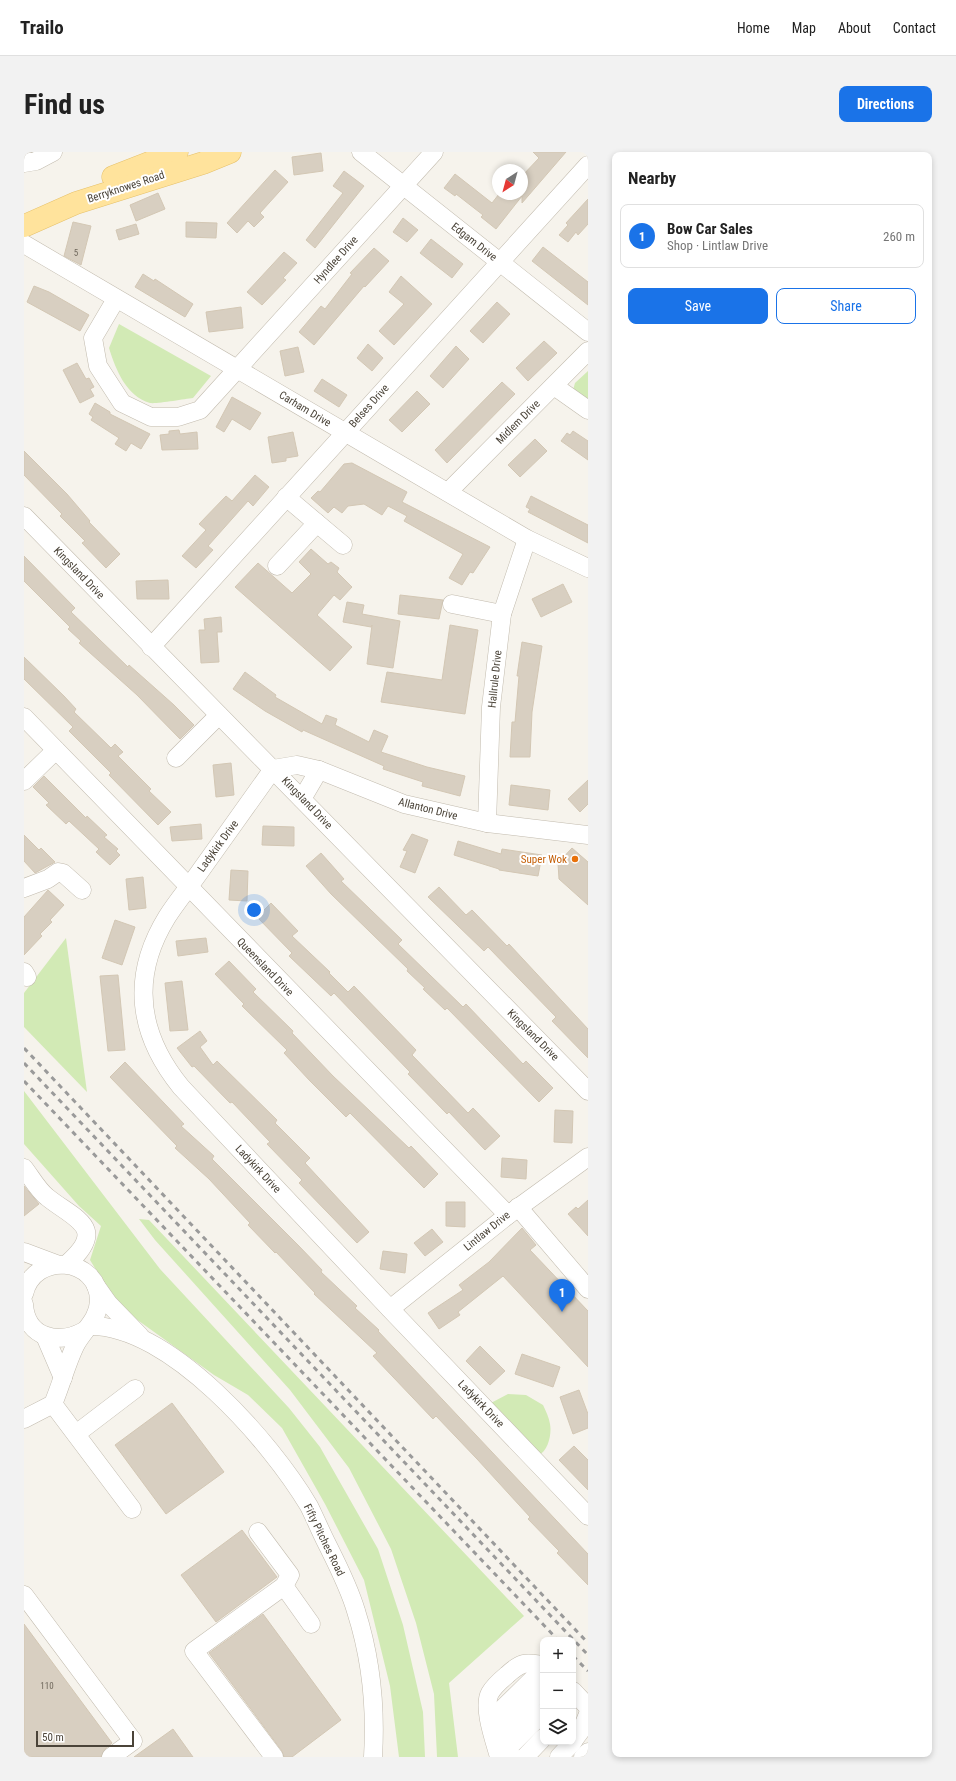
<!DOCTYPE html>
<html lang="en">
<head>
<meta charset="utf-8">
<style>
  body { margin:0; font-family:"Roboto Condensed",sans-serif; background:#f2f2f2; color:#222 }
  .controls { position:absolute; right:12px; bottom:12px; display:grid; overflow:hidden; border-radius:8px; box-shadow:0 2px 6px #0003 }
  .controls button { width:36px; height:36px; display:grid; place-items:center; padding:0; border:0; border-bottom:1px solid #e0e0e0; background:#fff; color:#222; font:20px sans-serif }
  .compass { position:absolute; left:468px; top:12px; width:36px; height:36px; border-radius:50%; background:#fff; box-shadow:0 2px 6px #0003; rotate:216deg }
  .scale { position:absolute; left:12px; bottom:10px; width:98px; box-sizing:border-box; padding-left:4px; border:2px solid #4b4439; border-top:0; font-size:11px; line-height:14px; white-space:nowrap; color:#4b4439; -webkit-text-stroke:3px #fff; paint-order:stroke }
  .you { position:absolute; left:230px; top:758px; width:14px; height:14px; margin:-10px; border:3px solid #fff; border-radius:50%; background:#1a73e8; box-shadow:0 0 0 6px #1a73e833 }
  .badge { display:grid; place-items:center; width:26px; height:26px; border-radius:50%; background:#1a73e8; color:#fff; font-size:13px; font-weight:700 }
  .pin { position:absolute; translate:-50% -33px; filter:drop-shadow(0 1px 2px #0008) }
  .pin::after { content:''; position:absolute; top:21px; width:14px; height:12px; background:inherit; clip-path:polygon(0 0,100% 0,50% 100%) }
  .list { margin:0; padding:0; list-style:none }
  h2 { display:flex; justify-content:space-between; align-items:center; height:52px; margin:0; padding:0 16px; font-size:17px }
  h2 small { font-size:13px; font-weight:400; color:#767676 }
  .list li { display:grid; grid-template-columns:26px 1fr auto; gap:12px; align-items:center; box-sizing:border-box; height:64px; margin:0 8px 8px; padding:0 8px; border:1px solid #e0e0e0; border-radius:8px }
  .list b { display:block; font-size:15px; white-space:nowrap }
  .list p { margin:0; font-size:13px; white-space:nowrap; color:#767676 }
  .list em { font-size:13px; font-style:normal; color:#767676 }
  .actions { display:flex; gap:8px; padding:12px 16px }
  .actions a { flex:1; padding:9px 0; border:1px solid #1a73e8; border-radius:8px; text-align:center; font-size:14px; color:#1a73e8 }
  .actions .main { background:#1a73e8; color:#fff }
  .icon { flex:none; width:22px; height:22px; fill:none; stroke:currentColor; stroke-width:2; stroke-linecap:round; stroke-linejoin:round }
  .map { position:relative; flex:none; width:564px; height:1605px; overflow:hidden; border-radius:8px }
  header { display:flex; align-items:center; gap:24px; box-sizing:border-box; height:56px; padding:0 20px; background:#fff; border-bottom:1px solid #e0e0e0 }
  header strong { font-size:19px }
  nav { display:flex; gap:22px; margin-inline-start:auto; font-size:14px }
  .intro { display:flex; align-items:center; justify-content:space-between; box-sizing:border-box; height:96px; padding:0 24px }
  h1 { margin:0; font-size:28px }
  .button { padding:10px 18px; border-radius:8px; background:#1a73e8; color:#fff; font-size:14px; font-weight:700 }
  main { display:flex; gap:24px; padding:0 24px }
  aside { flex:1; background:#fff; border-radius:8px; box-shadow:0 2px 6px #0003 }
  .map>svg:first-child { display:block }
  .green { fill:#d2eab5 }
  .building { fill:#d8cfc1; stroke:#d3c7b4 }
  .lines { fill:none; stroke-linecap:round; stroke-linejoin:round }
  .minor-casing { stroke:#c2bbae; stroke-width:19 }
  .major-casing { stroke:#e6c16a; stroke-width:23 }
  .minor { stroke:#fff; stroke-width:18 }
  .major { stroke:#ffe39c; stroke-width:22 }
  .rail { stroke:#9a9a9a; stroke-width:3; stroke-dasharray:5 5; stroke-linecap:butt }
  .food-dot { fill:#e8710a; stroke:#fff; stroke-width:1.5 }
  .labels { text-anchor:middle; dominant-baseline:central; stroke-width:4; stroke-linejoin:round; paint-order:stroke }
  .number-label { font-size:9px; fill:#6e675b }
  .street-label { font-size:11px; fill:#4b4439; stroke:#fff }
  .food-label { font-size:11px; fill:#c56008; stroke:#fff; text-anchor:end }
</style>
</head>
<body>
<header>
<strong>Trailo</strong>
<nav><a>Home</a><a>Map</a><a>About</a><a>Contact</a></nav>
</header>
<div class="intro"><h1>Find us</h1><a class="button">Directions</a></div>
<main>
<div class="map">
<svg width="564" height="1605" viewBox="0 0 564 1605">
  <rect width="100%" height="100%" fill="#f6f3ec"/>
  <g class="green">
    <path d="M95,172L187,224L169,246C160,247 133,252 126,251C102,244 92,218 85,196Z"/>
    <polygon points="564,219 564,252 549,238 551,231"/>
    <polygon points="42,786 63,940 0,875 0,841"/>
    <polygon points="0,939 136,1117 265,1256 296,1295 354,1397 379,1473 399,1560 401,1605 375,1605 366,1534 340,1428 301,1352 258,1276 224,1243 190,1223 94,1154 66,1108 77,1074 55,1054 0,992"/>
    <polygon points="115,1067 125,1068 500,1464 425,1531 434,1605 413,1605 410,1542 392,1471 367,1397 325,1316 266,1238 131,1088"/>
    <path d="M484,1242L502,1243L519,1253C522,1259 525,1266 526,1272C528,1282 524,1299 515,1303L465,1252Z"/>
  </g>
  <g class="building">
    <polygon points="509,0 542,0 498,51 498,44 472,77 457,65 459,63 432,42 431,44 420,36 431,22 468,51 475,42 498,42 498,24 515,6"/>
    <polygon points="297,1 299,19 270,23 268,5"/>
    <polygon points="251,18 264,30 236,61 240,65 230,75 224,69 213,81 203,71"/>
    <polygon points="320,19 340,34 291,96 282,88 319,41 309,34"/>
    <polygon points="134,41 141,57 112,69 106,53"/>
    <polygon points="564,47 564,72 554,83 552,80 544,90 535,83 544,73 542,71"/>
    <polygon points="379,66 394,78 383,90 369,80"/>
    <polygon points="49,70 67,74 57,113 40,104"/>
    <polygon points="162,70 193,71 192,86 162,85"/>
    <polygon points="112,72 115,82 95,88 92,78"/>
    <polygon points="407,87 439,112 428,126 396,101"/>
    <polygon points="519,95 564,130 564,153 508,109"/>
    <polygon points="350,96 365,109 341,135 340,134 290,193 275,180 297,154 301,157 328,122 326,121"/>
    <polygon points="260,100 273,111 259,126 262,128 238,153 223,140"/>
    <polygon points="119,122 130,129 131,127 169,152 161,165 111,135"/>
    <polygon points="377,124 408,152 370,193 355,179 380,152 365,140"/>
    <polygon points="10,134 25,140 65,163 56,179 3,150"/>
    <polygon points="473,150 486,162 459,191 446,179"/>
    <polygon points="217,155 219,176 185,180 182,160"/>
    <polygon points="520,189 533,201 504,229 492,216"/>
    <polygon points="344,192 359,206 348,219 333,206"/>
    <polygon points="432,194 445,207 419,236 406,224"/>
    <polygon points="274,195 280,220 261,224 256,199"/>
    <polygon points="53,211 62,227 65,226 70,235 66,237 70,244 56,251 39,218"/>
    <polygon points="298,227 323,243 315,255 290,239"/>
    <polygon points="478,230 491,242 423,311 411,298"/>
    <polygon points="393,239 406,252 378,280 365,268"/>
    <polygon points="208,245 237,261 226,278 208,267 200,280 192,275"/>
    <polygon points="71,251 86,260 86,262 126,282 117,297 107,291 102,299 91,292 95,286 67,268 69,265 65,262"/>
    <polygon points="155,278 156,282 173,280 174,297 138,298 136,283 145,282 145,279"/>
    <polygon points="549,279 564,289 564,308 537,289 543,281 546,283"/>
    <polygon points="269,280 274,304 262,306 262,309 248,311 244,285"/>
    <polygon points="511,287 523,299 496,325 484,313"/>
    <polygon points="0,299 43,342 66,369 65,370 96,402 82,416 58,391 61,389 36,364 38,362 0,323"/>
    <polygon points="328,311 383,340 378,350 466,395 449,421 446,420 438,433 425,426 439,402 380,369 383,364 364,354 358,363 340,352 324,354 318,361 310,355 304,361 287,346 294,339 296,340 320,312"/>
    <polygon points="231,323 245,335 229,354 224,349 184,394 189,398 172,416 158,404 182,378 175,372 202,344 208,349"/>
    <polygon points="507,344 564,373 564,391 504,360 506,357 502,355"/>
    <polygon points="287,397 304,412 307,410 315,416 313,420 328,435 316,448 310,443 293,463 328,495 306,519 211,435 234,411 268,441 287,422 275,410"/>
    <polygon points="0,404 51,456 47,460 104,515 105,513 150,553 170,573 156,587 113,543 55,491 57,489 44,477 46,475 0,429"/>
    <polygon points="144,428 145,447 113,447 112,429"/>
    <polygon points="539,432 548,450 517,465 508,447"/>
    <polygon points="376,443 419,448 415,467 374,462"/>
    <polygon points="323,450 340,453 338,462 376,469 369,516 343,512 348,473 347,475 319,470"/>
    <polygon points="197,465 198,480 193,480 195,510 177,511 175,478 181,478 180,467"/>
    <polygon points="426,473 454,478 441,562 357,550 363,520 418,528"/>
    <polygon points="498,490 518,494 508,560 506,605 486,605 488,570 491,570 495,524 493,524"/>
    <polygon points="0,505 40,544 52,557 50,560 87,596 91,592 99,600 94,604 127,637 125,639 147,660 134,673 85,623 87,621 45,579 49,575 0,527"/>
    <polygon points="221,520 252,543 251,545 298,572 302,563 313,567 311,573 345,590 350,578 364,584 357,600 403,615 441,624 436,644 398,634 399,630 359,617 360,614 279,578 278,580 241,559 209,537"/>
    <polygon points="207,611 210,643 192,645 189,613"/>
    <polygon points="20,624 62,666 63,664 83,683 80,685 94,697 92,699 96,703 86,713 72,700 75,697 45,669 42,672 22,653 25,651 9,635"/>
    <polygon points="564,628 564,652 556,660 544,647"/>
    <polygon points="487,633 526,638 524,658 485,653"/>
    <polygon points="177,672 178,687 148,689 146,675"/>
    <polygon points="239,674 270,675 270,694 238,693"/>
    <polygon points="388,682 404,688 391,721 376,715 383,699 379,698"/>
    <polygon points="0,683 15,698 17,696 31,710 11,721 0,709"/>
    <polygon points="434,689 477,702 478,697 518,703 514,724 475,718 475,717 430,703"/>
    <polygon points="548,696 564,710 564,753 535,727 534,711"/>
    <polygon points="297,701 320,727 317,729 378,788 374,792 439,855 442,852 499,912 502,909 529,936 515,950 423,856 421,858 399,837 401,836 383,819 384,817 307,742 282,714"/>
    <polygon points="207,718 224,719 223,749 205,748"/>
    <polygon points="119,725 122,756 105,758 102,727"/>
    <polygon points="415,735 442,763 448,758 483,794 485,792 564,877 564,906 528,869 532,865 464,795 460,799 404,745"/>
    <polygon points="24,738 40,753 26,768 28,770 16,782 18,784 0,803 0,765"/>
    <polygon points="247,751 274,779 268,784 306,820 305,821 324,840 330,834 392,898 388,903 444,961 449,956 476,984 461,998 425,960 423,962 384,922 386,920 310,841 307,844 265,804 268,801 233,765"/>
    <polygon points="91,768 111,775 98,813 78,806"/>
    <polygon points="182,786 184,800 154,804 152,789"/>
    <polygon points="205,809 232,837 229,840 269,879 268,881 309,924 385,996 387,994 414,1022 400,1036 326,961 322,965 286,929 260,901 263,898 218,854 220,852 191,822"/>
    <polygon points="94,823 101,898 84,899 76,824"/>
    <polygon points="158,829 164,878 146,879 141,831"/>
    <polygon points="176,879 183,889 176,895 189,913 193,909 253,968 251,971 286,1006 281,1011 345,1080 333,1091 275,1031 278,1028 243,992 246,990 208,950 206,951 170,914 168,915 153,896"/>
    <polygon points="101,910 160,972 157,974 190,1004 188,1007 274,1093 298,1118 297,1120 333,1154 331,1156 355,1178 354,1179 564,1402 564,1433 533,1401 535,1399 504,1367 506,1365 453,1307 412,1264 409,1267 349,1204 353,1201 290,1142 291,1141 252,1100 251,1101 224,1073 226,1071 185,1027 151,996 153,994 86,925"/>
    <polygon points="531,958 549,959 548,991 530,990"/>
    <polygon points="478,1006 503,1008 502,1027 477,1025"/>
    <polygon points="0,1034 15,1052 0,1064"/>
    <polygon points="564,1048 564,1084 544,1062 552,1055 554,1057"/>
    <polygon points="422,1050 441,1050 441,1075 422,1074"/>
    <polygon points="498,1076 512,1093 506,1098 564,1159 564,1215 479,1124 434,1160 436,1163 415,1177 404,1161 439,1138 435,1133 465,1110"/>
    <polygon points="408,1077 419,1090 401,1104 390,1091"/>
    <polygon points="359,1099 383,1102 381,1121 356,1117"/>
    <polygon points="456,1194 481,1219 466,1233 442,1209"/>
    <polygon points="498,1202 536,1215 529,1235 491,1222"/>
    <polygon points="555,1238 564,1262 564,1276 549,1282 536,1245"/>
    <polygon points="148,1251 200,1320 142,1362 91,1293"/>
    <polygon points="550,1294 564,1308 564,1338 535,1308"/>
    <polygon points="218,1378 253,1425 192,1470 157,1423"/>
    <polygon points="239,1462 317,1568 268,1605 260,1605 258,1599 185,1501"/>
    <polygon points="0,1472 88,1591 81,1597 77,1605 0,1605"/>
    <polygon points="149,1577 169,1605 110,1605"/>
  </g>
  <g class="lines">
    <defs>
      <g id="minor">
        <polyline points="337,0 564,180"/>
        <polyline points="0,11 12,9 29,0"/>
        <polyline points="0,92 503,387 564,416"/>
        <polyline points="92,147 69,186 74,214 98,251 127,265 154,265 176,258 410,0"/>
        <polyline points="530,234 564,258"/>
        <polyline points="424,340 564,199"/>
        <polyline points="262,345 319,393"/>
        <polyline points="0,364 564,939"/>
        <polyline points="253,414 293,371"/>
        <polyline points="428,452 478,462"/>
        <polyline points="127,495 564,13"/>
        <polyline points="0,565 484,1063"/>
        <polyline points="152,606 195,563"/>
        <polyline points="0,629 32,598"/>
        <polyline points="278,647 295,618"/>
        <polyline points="463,671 467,555 478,462 503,387"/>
        <path d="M564,683L463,671L380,652L295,618L273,613L249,617C225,651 201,684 177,718C166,734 153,749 143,765C106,825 114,882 157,935L366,1157L564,1364"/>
        <polyline points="0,736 24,727 34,720 39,721 58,738"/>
        <polyline points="0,820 3,825"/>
        <path d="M0,1016C7,1025 14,1038 23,1045C50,1067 85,1075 43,1112"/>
        <polyline points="494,1055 564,1137"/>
        <polyline points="0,1100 32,1112"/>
        <polyline points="72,1134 84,1151 116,1184"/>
        <path d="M0,1142C10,1099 75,1105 75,1149C74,1169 59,1178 51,1194C42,1213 37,1233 29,1252L108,1357"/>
        <path d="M0,1152C2,1186 34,1193 60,1179"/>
        <polyline points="366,1157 484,1063 564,1005"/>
        <path d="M66,1174C146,1173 247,1290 285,1354C291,1366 296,1378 302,1390C313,1412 325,1435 332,1459C347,1506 352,1556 349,1605"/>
        <polyline points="21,1184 39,1226"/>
        <polyline points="0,1267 29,1252"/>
        <polyline points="52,1282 111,1237"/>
        <polyline points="234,1380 266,1423 260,1434 170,1499 250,1605"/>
        <polyline points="260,1434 287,1472"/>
        <polyline points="0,1443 109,1589 87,1605"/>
        <polyline points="549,1539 564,1555"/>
        <polyline points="466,1569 519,1517"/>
        <polyline points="549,1589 558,1577 564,1562"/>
        <polyline points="482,1598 519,1561"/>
        <path d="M475,1605C471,1590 458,1555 466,1541C470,1534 477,1528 483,1523C497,1510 501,1510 519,1513"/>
        <polyline points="489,1605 470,1586 519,1537"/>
        <polyline points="501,1605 519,1586"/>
        <polyline points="535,1605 549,1590"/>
        <polyline points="559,1605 564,1600"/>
      </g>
      <g id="major">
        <polyline points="89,25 153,0"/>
        <polyline points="0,74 52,51 179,11 206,0"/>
      </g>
    </defs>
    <use href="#minor" class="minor-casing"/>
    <use href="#major" class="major-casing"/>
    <use href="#minor" class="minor"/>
    <use href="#major" class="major"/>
    <g class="rail">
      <polyline points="0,896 564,1491"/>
      <polyline points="0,911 564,1503"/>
      <polyline points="0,929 534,1488"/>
      <polyline points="549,1504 564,1519"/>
    </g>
  </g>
  <circle class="food-dot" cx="551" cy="707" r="4"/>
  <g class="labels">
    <g class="number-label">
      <text x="52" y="101">5</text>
      <text x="23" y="1534">110</text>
    </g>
    <g class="street-label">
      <text transform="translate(102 35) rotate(-18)">Berryknowes Road</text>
      <text transform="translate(450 90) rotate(38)">Edgam Drive</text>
      <text transform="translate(312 108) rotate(-48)">Hyndlee Drive</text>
      <text transform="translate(345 254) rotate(-48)">Belses Drive</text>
      <text transform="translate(281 257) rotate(31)">Carham Drive</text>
      <text transform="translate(494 270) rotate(-45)">Midlem Drive</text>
      <text transform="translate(55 421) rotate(46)">Kingsland Drive</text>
      <text transform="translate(471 527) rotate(-84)">Hallrule Drive</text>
      <text transform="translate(283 651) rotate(46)">Kingsland Drive</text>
      <text transform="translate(404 657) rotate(14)">Allanton Drive</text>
      <text transform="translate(194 694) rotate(-54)">Ladykirk Drive</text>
      <text transform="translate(241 815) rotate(46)">Queensland Drive</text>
      <text transform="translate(509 883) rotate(45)">Kingsland Drive</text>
      <text transform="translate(234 1017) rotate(47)">Ladykirk Drive</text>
      <text transform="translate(463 1079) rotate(-39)">Lintlaw Drive</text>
      <text transform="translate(457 1252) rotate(46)">Ladykirk Drive</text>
      <text transform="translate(300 1388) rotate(64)">Fifty Pitches Road</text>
    </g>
    <g class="food-label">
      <text x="543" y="707">Super Wok</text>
    </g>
  </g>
</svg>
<div class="controls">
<button>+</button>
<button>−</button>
<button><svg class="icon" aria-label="layers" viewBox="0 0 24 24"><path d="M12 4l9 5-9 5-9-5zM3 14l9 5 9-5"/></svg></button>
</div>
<svg class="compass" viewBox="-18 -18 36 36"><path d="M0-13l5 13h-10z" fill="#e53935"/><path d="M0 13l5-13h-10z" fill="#767676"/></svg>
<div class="scale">50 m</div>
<div class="you"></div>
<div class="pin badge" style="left:538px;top:1160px">1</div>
</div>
<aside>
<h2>Nearby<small></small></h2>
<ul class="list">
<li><span class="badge">1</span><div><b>Bow Car Sales</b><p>Shop · Lintlaw Drive</p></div><em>260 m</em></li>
</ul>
<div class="actions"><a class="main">Save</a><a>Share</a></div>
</aside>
</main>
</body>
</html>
